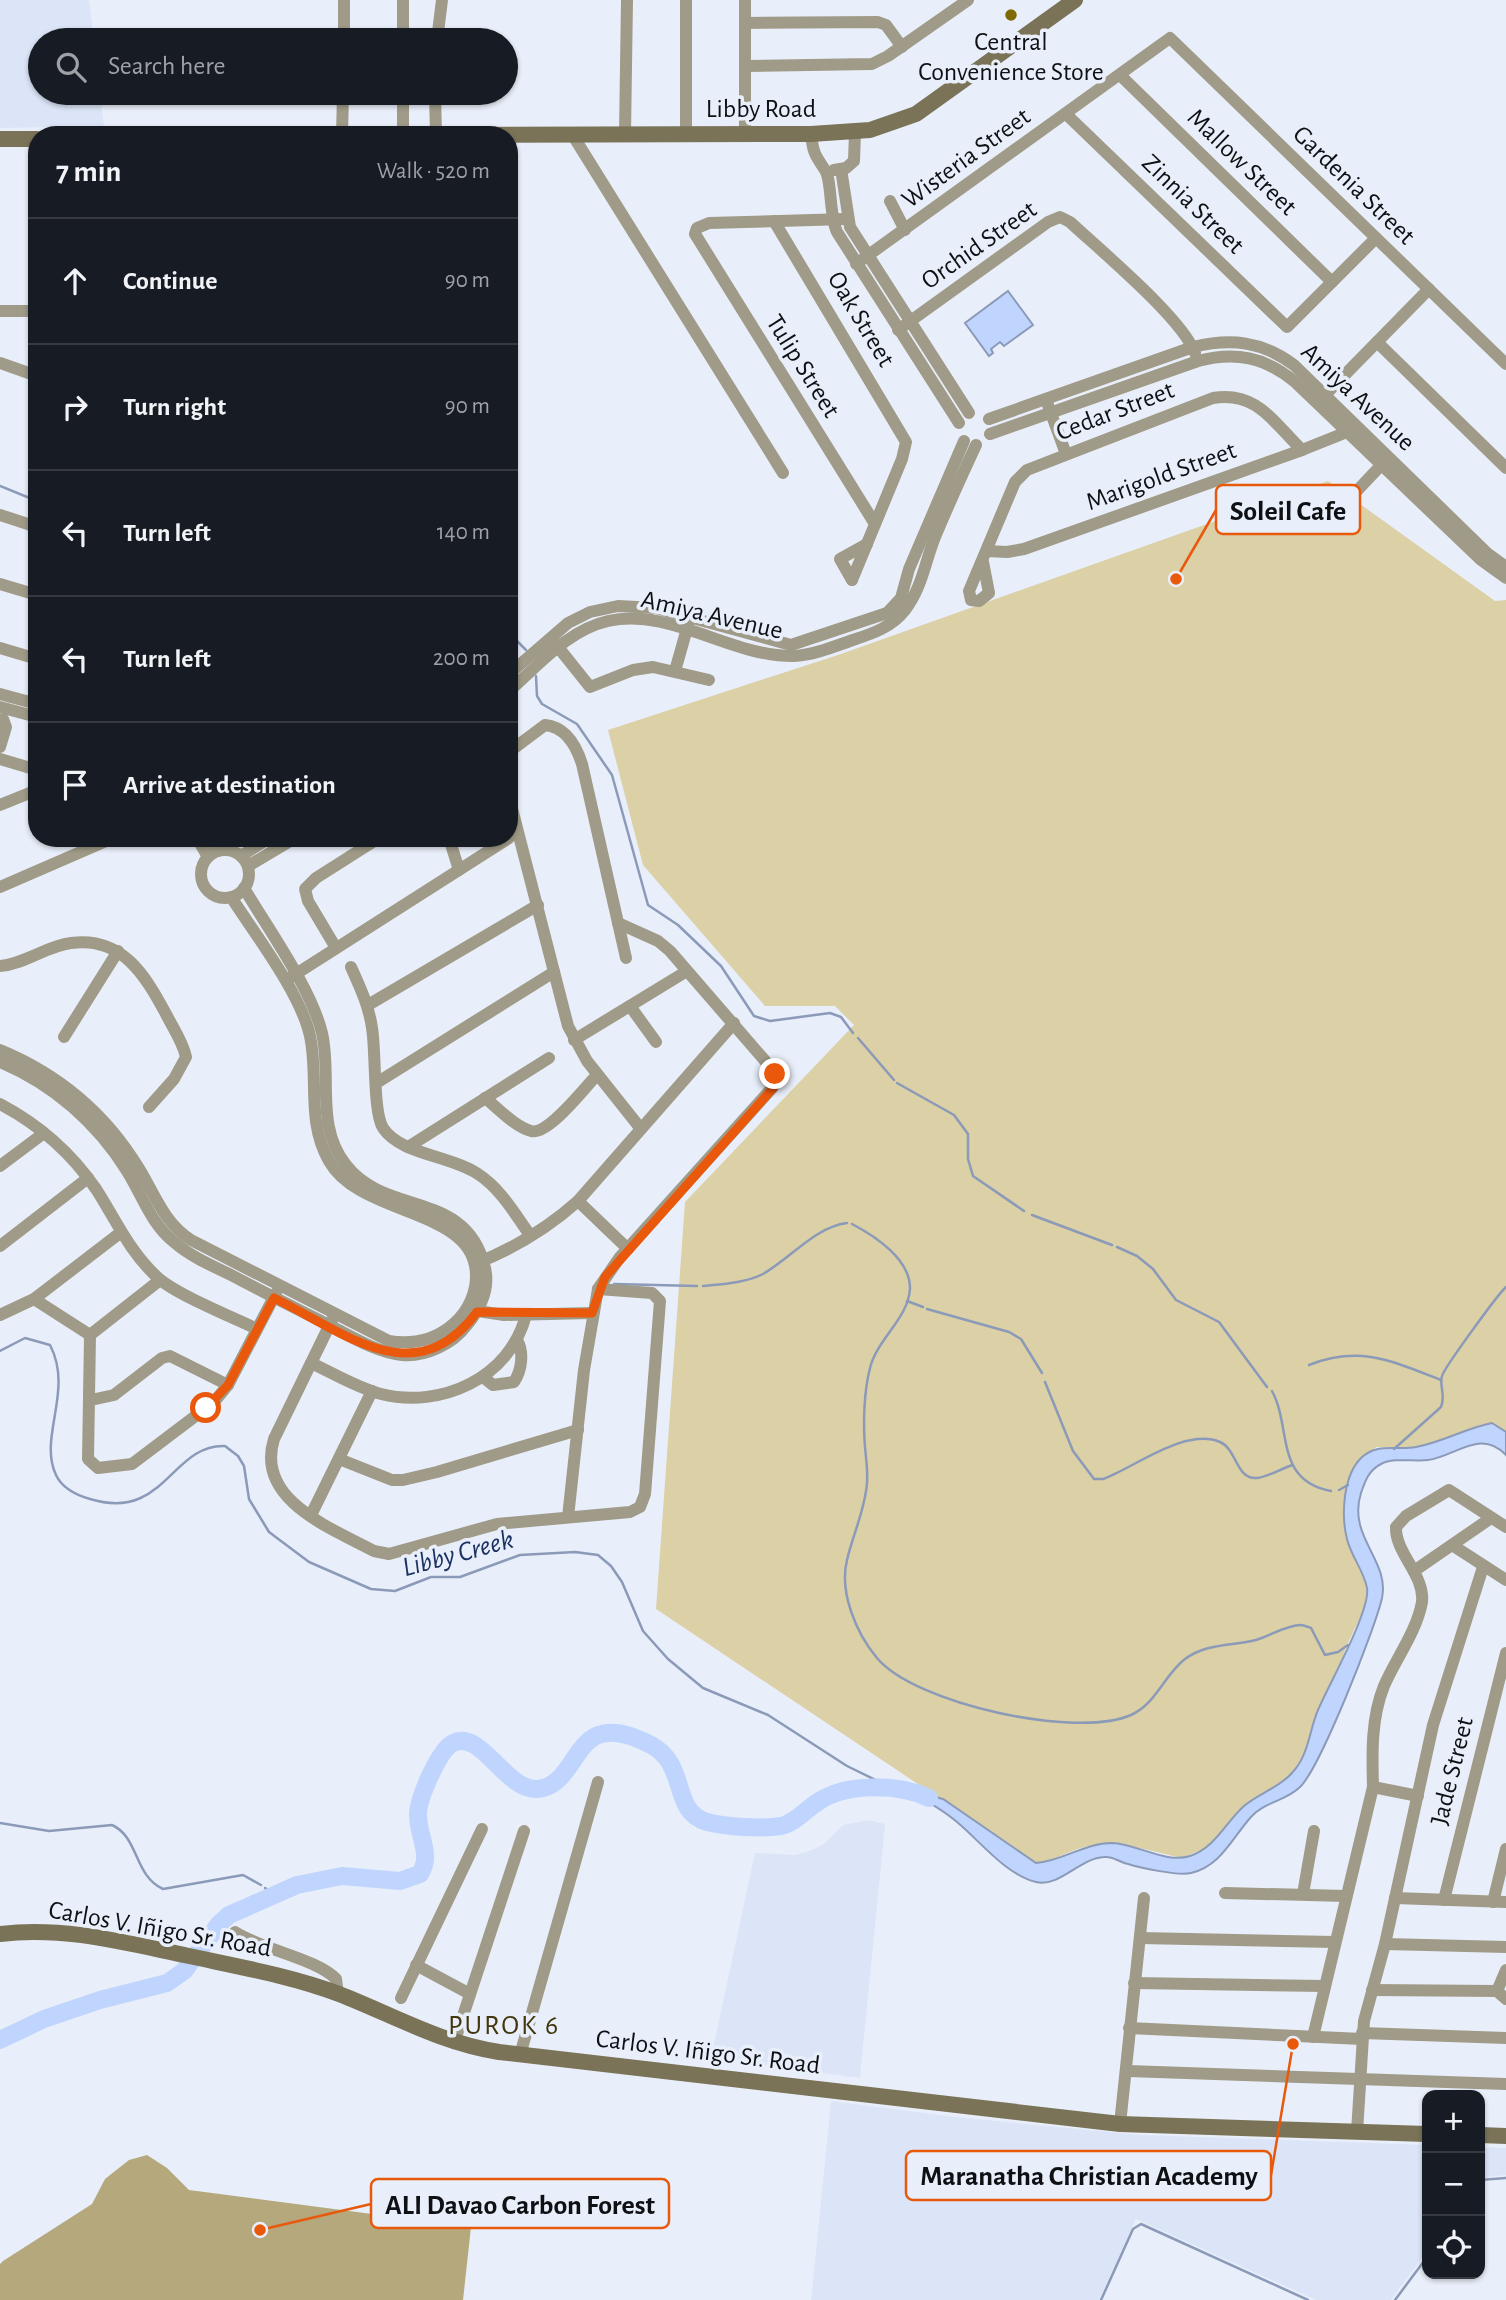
<!DOCTYPE html>
<html lang="en">
<head>
<meta charset="utf-8">
<style>
  body { margin:0; font-family:"Alegreya Sans",sans-serif; background:#20242c; color:#f1f3f6 }
  .controls { position:absolute; right:21px; bottom:21px; display:grid; overflow:hidden; border-radius:14px; box-shadow:0 2px 5px #0004 }
  .controls button { width:63px; height:63px; display:grid; place-items:center; padding:0; border:0; border-bottom:2px solid #363941; background:#171b24; color:#f1f3f6; font:35px sans-serif }
  .stop { position:absolute; width:21px; height:21px; margin:-16px; border:5px solid #ea580c; border-radius:50%; background:#fff }
  .stop.end { background:#ea580c; border-color:#fff; box-shadow:0 2px 7px #0008 }
  .list { margin:0; padding:0; list-style:none }
  h2 { display:flex; justify-content:space-between; align-items:center; height:91px; margin:0; padding:0 28px; font-size:30px }
  h2 small { font-size:23px; font-weight:400; color:#9ea1a6 }
  .list li { display:grid; grid-template-columns:46px 1fr auto; gap:21px; align-items:center; box-sizing:border-box; height:126px; padding:0 28px; border-top:2px solid #363941 }
  .list b { display:block; font-size:26px; white-space:nowrap }
  .list em { font-size:23px; font-style:normal; color:#9ea1a6 }
  .icon { flex:none; width:38px; height:38px; fill:none; stroke:currentColor; stroke-width:2; stroke-linecap:round; stroke-linejoin:round }
  .map { position:relative; flex:none; width:1506px; height:2300px; overflow:hidden }
  .search { position:absolute; background:#171b24; box-shadow:0 2px 5px #0004; left:28px; top:28px; width:490px; height:77px; display:flex; align-items:center; gap:18px; box-sizing:border-box; padding:0 24px; border-radius:38px; color:#9ea1a6; font-size:26px }
  .panel { position:absolute; background:#171b24; box-shadow:0 2px 5px #0004; left:28px; top:126px; width:490px; height:721px; border-radius:28px }
  .map>svg:first-child { display:block }
  .built { fill:#dbe5f7 }
  .green { fill:#dbd0a6 }
  .forest { fill:#b4a87c }
  .water { fill:#c0d5fe; stroke:#8b9ab8; stroke-width:2 }
  .lines { fill:none; stroke-linecap:round; stroke-linejoin:round }
  .stream { stroke:#8b9ab8; stroke-width:2.5 }
  .river { stroke:#c0d5fe; stroke-width:18 }
  .minor { stroke:#a09b88; stroke-width:12 }
  .secondary { stroke:#7a7357; stroke-width:16 }
  .route { stroke:#ea580c; stroke-width:9 }
  .poi-dot { fill:#7f6901; stroke:#e9effa; stroke-width:2.5 }
  .labels { text-anchor:middle; dominant-baseline:central; stroke-width:7; stroke-linejoin:round; paint-order:stroke }
  .poi-label { font-size:26px; fill:#0e1013; stroke:#e9effa }
  .street-label { font-size:26px; fill:#0e1013; stroke:#e9effa }
  .water-label { font-size:28px; font-style:italic; fill:#1b3162; stroke:#e9effa }
  .neighbourhood-label { font-size:28px; letter-spacing:2px; fill:#41360c; stroke:#e9effa }
  .leader { fill:none; stroke:#e8590c; stroke-width:2.5 }
  .callout-dot { fill:#e8590c; stroke:#e9effa; stroke-width:2.5 }
  .callout { fill:#e9effa; stroke:#e8590c; stroke-width:2.5 }
  .callout-label { font-size:28px; text-anchor:middle; font-weight:bold; fill:#0e1013 }
</style>
</head>
<body>
<div class="map">
<svg width="1506" height="2300" viewBox="0 0 1506 2300">
  <rect width="100%" height="100%" fill="#e9effa"/>
  <g class="built">
    <polygon points="0,0 89,0 94,40 40,40 40,93 100,93 104,126 0,128"/>
    <polygon points="869,1820 885,1824 860,2078 711,2058 755,1853 796,1855 812,1850 824,1844 843,1825"/>
    <polygon points="831,2101 955,2117 1141,2135 1427,2145 1427,2251 1391,2300 1316,2300 1136,2219 1099,2300 811,2300"/>
    <polygon points="1480,2147 1506,2148 1506,2175 1480,2178"/>
  </g>
  <path class="green" d="M1328,481L1495,601L1506,600V1432L1492,1423L1417,1447H1377L1361,1458L1350,1473L1346,1486V1537L1367,1587V1603L1346,1647L1339,1670L1317,1711L1310,1742L1292,1774L1243,1807L1212,1845L1182,1858C1149,1851 1112,1837 1078,1849C1063,1854 1053,1861 1036,1863L656,1609L685,1202L854,1025L835,1006H765L643,865L608,730L841,654Z"/>
  <polygon class="forest" points="147,2155 167,2168 189,2190 471,2227 463,2300 0,2300 0,2264 3,2261 92,2204 105,2179 129,2160"/>
  <g class="water">
    <polygon points="1008,291 1033,325 1004,346 1000,342 991,349 993,353 989,356 965,323"/>
    <path d="M1492,1423L1506,1432V1455C1481,1428 1456,1456 1428,1460C1414,1462 1394,1457 1381,1464C1369,1470 1365,1481 1361,1493C1347,1537 1390,1560 1382,1598C1375,1629 1320,1768 1300,1787C1286,1801 1264,1802 1251,1817C1232,1838 1221,1866 1191,1873C1178,1876 1141,1868 1128,1864C1118,1862 1114,1856 1104,1857C1080,1858 1059,1888 1036,1882C1005,1874 981,1842 957,1822C942,1809 925,1800 908,1790L943,1799L1036,1863C1063,1861 1084,1843 1112,1843C1137,1844 1167,1864 1190,1856C1216,1847 1225,1823 1244,1806C1258,1794 1280,1787 1292,1773C1309,1755 1309,1731 1318,1710C1328,1686 1371,1610 1367,1588C1364,1571 1351,1556 1347,1539C1341,1515 1343,1476 1361,1458C1378,1442 1396,1451 1416,1447C1443,1442 1466,1428 1492,1423Z"/>
  </g>
  <g class="lines">
    <g class="stream">
      <polyline points="0,486 37,501"/>
      <polyline points="509,633 526,650"/>
      <polyline points="536,676 537,696 542,704 577,724 612,775 648,905 678,925 721,966 754,1016 770,1021 830,1013 841,1017 853,1033"/>
      <polyline points="858,1038 894,1080"/>
      <polyline points="897,1083 954,1115 968,1134 968,1159 973,1176 1024,1211"/>
      <polyline points="1032,1215 1112,1245"/>
      <path d="M852,1224C875,1236 910,1259 910,1288C909,1318 877,1339 870,1368C864,1391 863,1423 865,1447C866,1459 868,1471 867,1483C865,1510 853,1534 847,1560C839,1592 856,1633 877,1658C915,1704 1077,1739 1131,1715C1157,1703 1164,1675 1185,1659C1206,1643 1232,1646 1256,1640C1270,1636 1286,1625 1301,1625C1303,1625 1308,1627 1311,1628L1325,1655L1338,1652L1348,1645"/>
      <polyline points="1117,1247 1137,1256 1153,1269 1176,1300 1219,1322 1267,1387"/>
      <polyline points="614,1284 697,1286"/>
      <path d="M703,1286C723,1284 745,1283 763,1274C791,1258 815,1227 847,1223"/>
      <polyline points="907,1301 923,1307"/>
      <polyline points="927,1309 1009,1332 1021,1339 1042,1373"/>
      <path d="M0,1351L25,1338L50,1345C74,1391 38,1437 56,1475C62,1488 76,1495 90,1499C165,1522 171,1444 225,1446L238,1456L244,1466L249,1499L269,1532L309,1562L371,1589L395,1591L431,1577H460L520,1555L575,1552L598,1555L611,1566L622,1582L643,1631L668,1659L703,1688L768,1715L847,1766L894,1789"/>
      <path d="M1309,1365C1360,1345 1392,1361 1441,1380"/>
      <path d="M1045,1382L1073,1451L1094,1479H1103C1134,1468 1185,1427 1220,1442C1237,1449 1236,1480 1257,1478C1268,1477 1282,1468 1293,1465"/>
      <path d="M1272,1391C1292,1428 1274,1480 1331,1491"/>
      <path d="M1394,1449L1441,1407C1446,1395 1439,1386 1442,1376C1444,1368 1498,1294 1506,1287"/>
      <polyline points="1339,1490 1348,1485"/>
      <path d="M0,1823L49,1831L112,1825C139,1837 134,1876 163,1889L243,1875L261,1885"/>
      <polyline points="265,1888 274,1894"/>
      <polyline points="1480,2180 1506,2178"/>
      <polyline points="1101,2300 1133,2229 1141,2224 1308,2300"/>
      <polyline points="1395,2300 1427,2257"/>
    </g>
    <path class="river" d="M0,2040L44,2019L100,2000L167,1983L184,1971L219,1924L229,1915L297,1885L342,1876L400,1881L420,1874C433,1854 417,1835 418,1813C419,1797 439,1750 453,1743C483,1728 508,1798 543,1788C583,1777 573,1704 651,1745C689,1765 670,1811 707,1822C727,1827 761,1829 781,1826C796,1823 808,1807 821,1800C849,1783 899,1784 929,1798"/>
    <g class="minor">
      <polyline points="403,0 403,40"/>
      <polyline points="745,23 878,22 886,25 902,47"/>
      <polyline points="344,40 344,0"/>
      <polyline points="437,40 442,0"/>
      <polyline points="745,66 872,64 888,56 968,0"/>
      <polyline points="1120,75 1332,282"/>
      <polyline points="403,93 403,135"/>
      <polyline points="435,93 436,135"/>
      <polyline points="1066,114 1287,327 1376,238"/>
      <polyline points="572,134 783,473"/>
      <polyline points="625,134 627,0"/>
      <polyline points="686,134 686,0"/>
      <polyline points="745,134 745,0"/>
      <path d="M811,134C813,153 815,155 825,170C832,180 829,215 837,232L959,423"/>
      <polyline points="342,135 343,93"/>
      <polyline points="841,169 850,227 969,413"/>
      <polyline points="834,170 846,168 854,161 855,132"/>
      <polyline points="890,201 905,230"/>
      <polyline points="846,219 709,223 697,228 695,234 875,524"/>
      <polyline points="774,221 906,442 902,459 852,580"/>
      <polyline points="856,264 1170,38 1506,364"/>
      <polyline points="0,311 37,311"/>
      <path d="M898,330L1048,222L1060,217L1070,222C1100,250 1182,318 1195,353"/>
      <polyline points="1377,342 1506,468"/>
      <polyline points="0,363 37,376"/>
      <polyline points="1321,399 1429,289"/>
      <polyline points="1048,405 1066,454"/>
      <path d="M989,419L1193,347C1231,338 1262,341 1294,365L1487,553L1506,567"/>
      <path d="M990,434L1198,361C1235,351 1265,357 1295,382L1481,560L1506,578"/>
      <polyline points="1353,495 1386,460"/>
      <polyline points="0,515 37,527"/>
      <polyline points="987,551 1007,552 1024,549 1302,450 1347,432 1352,427"/>
      <path d="M983,562L989,593L979,601L971,600L969,591L1015,482L1027,470L1213,398C1257,391 1273,422 1302,450"/>
      <polyline points="852,580 840,559 867,544"/>
      <polyline points="0,584 37,595"/>
      <polyline points="554,642 590,687 633,670 653,667 709,680"/>
      <polyline points="0,648 37,659"/>
      <polyline points="675,671 688,625"/>
      <polyline points="509,674 568,623 590,612 618,606 656,608 791,645 887,613 901,598 909,569 964,441"/>
      <path d="M509,691C539,665 568,630 608,621C671,607 730,657 794,656C813,655 833,647 850,641C871,634 891,628 905,610C922,588 925,562 935,537C948,506 962,475 976,445"/>
      <polyline points="0,694 37,704"/>
      <polyline points="0,707 37,717"/>
      <polyline points="0,747 6,727 3,719"/>
      <path d="M509,752L545,725C566,727 576,745 582,764L626,958"/>
      <polyline points="0,759 37,770"/>
      <polyline points="509,797 568,1026 587,1061 641,1129"/>
      <polyline points="0,805 37,790"/>
      <polyline points="197,838 208,857"/>
      <polyline points="211,838 218,851"/>
      <polyline points="449,838 459,870"/>
      <circle cx="225" cy="874" r="24"/>
      <polyline points="241,856 269,838"/>
      <polyline points="248,866 295,838"/>
      <polyline points="0,887 113,838"/>
      <polyline points="336,948 308,901 305,889 316,878 379,838"/>
      <path d="M0,966C25,964 46,946 71,943C122,936 145,975 166,1014C173,1028 183,1042 186,1057L174,1079L149,1107"/>
      <path d="M351,967C360,987 369,1006 372,1028C376,1051 373,1113 383,1128C401,1155 450,1155 478,1174C500,1188 515,1214 530,1235"/>
      <polyline points="288,979 509,838"/>
      <polyline points="368,1005 538,905"/>
      <polyline points="630,1006 656,1042"/>
      <polyline points="64,1037 118,951"/>
      <polyline points="574,1040 687,971"/>
      <path d="M0,1050C58,1074 105,1113 138,1167C155,1194 163,1222 191,1240L389,1341C406,1344 426,1342 441,1333C458,1323 471,1307 475,1287C489,1207 362,1220 329,1161C306,1121 319,1078 310,1036C301,994 255,934 231,897"/>
      <path d="M0,1062C53,1084 97,1123 127,1171C142,1195 151,1224 174,1242C191,1257 213,1266 233,1276C265,1293 297,1309 329,1325C352,1337 376,1352 402,1355C426,1357 453,1344 467,1325C480,1309 490,1289 485,1268C467,1189 386,1217 346,1165C315,1126 332,1077 322,1033C311,988 268,929 244,888"/>
      <polyline points="378,1082 554,972"/>
      <path d="M485,1098C498,1108 515,1127 531,1131C548,1136 585,1087 597,1075"/>
      <path d="M0,1104C38,1124 72,1154 96,1189C116,1220 129,1251 157,1277C175,1294 232,1317 257,1329"/>
      <polyline points="408,1147 549,1058"/>
      <polyline points="0,1166 44,1133"/>
      <polyline points="578,1201 628,1249"/>
      <polyline points="0,1246 88,1178"/>
      <path d="M477,1263C512,1249 549,1227 578,1201L734,1023"/>
      <polyline points="34,1299 90,1335"/>
      <polyline points="471,1310 504,1315 592,1313"/>
      <polyline points="0,1315 34,1299 120,1233"/>
      <path d="M333,1318L274,1439C255,1500 331,1528 374,1551L389,1554L497,1524L630,1512L640,1507L645,1494L660,1301L652,1293L598,1289"/>
      <polyline points="90,1335 88,1459 98,1468 132,1464 214,1402 228,1385 276,1293"/>
      <polyline points="90,1335 160,1280"/>
      <path d="M311,1363C333,1373 357,1388 381,1394C441,1409 510,1378 526,1315"/>
      <path d="M483,1377L493,1385L514,1382C522,1370 524,1352 517,1340"/>
      <polyline points="91,1400 114,1395 162,1358 170,1356 228,1385"/>
      <polyline points="339,1459 392,1480 403,1480 437,1472 578,1430"/>
      <polyline points="311,1515 372,1391"/>
      <polyline points="568,1517 584,1370 598,1289 620,1257 773,1087 776,1079 773,1070 670,951 658,941 618,923"/>
      <polyline points="1452,1545 1506,1580"/>
      <polyline points="1414,1571 1491,1518"/>
      <polyline points="1373,1787 1418,1796"/>
      <polyline points="1225,1893 1346,1896"/>
      <polyline points="1303,1894 1314,1831"/>
      <polyline points="1395,1898 1506,1902"/>
      <polyline points="1444,1900 1506,1653"/>
      <polyline points="1493,1902 1506,1849"/>
      <path d="M235,1932C263,1950 317,1959 336,1979L338,1994"/>
      <polyline points="1140,1938 1335,1942"/>
      <polyline points="1385,1944 1506,1947"/>
      <polyline points="416,1965 470,1994"/>
      <polyline points="1134,1983 1325,1986"/>
      <polyline points="1372,1990 1497,1991 1506,1999"/>
      <polyline points="1497,1991 1506,1970"/>
      <polyline points="401,1998 482,1829"/>
      <polyline points="1129,2028 1362,2039"/>
      <polyline points="1362,2033 1506,2038"/>
      <path d="M1313,2037L1373,1787C1372,1754 1371,1718 1384,1686C1395,1660 1417,1631 1422,1602C1425,1575 1395,1553 1396,1527L1406,1516L1449,1490L1506,1527"/>
      <polyline points="454,2043 524,1831"/>
      <polyline points="520,2055 598,1782"/>
      <polyline points="1128,2071 1506,2084"/>
      <polyline points="1120,2124 1144,1898"/>
      <polyline points="1357,2132 1364,2021 1385,1944 1433,1725 1483,1567"/>
    </g>
    <g class="secondary">
      <polyline points="408,135 811,134 870,130 916,114 1075,0"/>
      <polyline points="0,139 37,139"/>
      <path d="M0,1934C65,1926 126,1943 189,1956C240,1967 291,1976 339,1994C393,2015 441,2043 499,2052L1120,2124L1427,2134"/>
      <polyline points="1480,2135 1506,2136"/>
    </g>
  </g>
  <g class="lines">
    <path class="route" d="M206,1408L228,1385L274,1298C344,1332 415,1395 477,1312L592,1313L605,1277L774,1087L775,1074"/>
  </g>
  <circle class="poi-dot" cx="1011" cy="15" r="7"/>
  <g class="labels">
    <g class="poi-label">
      <text x="1011" y="42">Central<tspan x="1011" dy="30">Convenience Store</tspan></text>
    </g>
    <g class="street-label">
      <text x="761" y="109">Libby Road</text>
      <text transform="translate(966 158) rotate(-36)">Wisteria Street</text>
      <text transform="translate(1242 162) rotate(44)">Mallow Street</text>
      <text transform="translate(1354 185) rotate(44)">Gardenia Street</text>
      <text transform="translate(1193 204) rotate(44)">Zinnia Street</text>
      <text transform="translate(979 245) rotate(-35)">Orchid Street</text>
      <text transform="translate(861 319) rotate(59)">Oak Street</text>
      <text transform="translate(803 366) rotate(58)">Tulip Street</text>
      <text transform="translate(1358 397) rotate(43)">Amiya Avenue</text>
      <text transform="translate(1115 411) rotate(-21)">Cedar Street</text>
      <text transform="translate(1161 476) rotate(-20)">Marigold Street</text>
      <text transform="translate(712 615) rotate(13)">Amiya Avenue</text>
      <text transform="translate(1452 1771) rotate(-76)">Jade Street</text>
      <text transform="translate(160 1929) rotate(10)">Carlos V. Iñigo Sr. Road</text>
      <text transform="translate(708 2052) rotate(7)">Carlos V. Iñigo Sr. Road</text>
    </g>
    <g class="water-label">
      <text transform="translate(458 1554) rotate(-15)">Libby Creek</text>
    </g>
    <g class="neighbourhood-label">
      <text x="504" y="2026">PUROK 6</text>
    </g>
  </g>
  <path class="leader" d="M1176 579L1216 510M1293 2044L1271 2175M260 2230L371 2204"/>
  <g class="callout-dot">
    <circle cx="1176" cy="579" r="7"/>
    <circle cx="1293" cy="2044" r="7"/>
    <circle cx="260" cy="2230" r="7"/>
  </g>
  <g class="callout">
    <rect x="1216" y="485" width="144" height="49" rx="7"/>
    <rect x="906" y="2151" width="365" height="49" rx="7"/>
    <rect x="371" y="2179" width="298" height="49" rx="7"/>
  </g>
  <g class="callout-label">
    <text x="1288" y="520">Soleil Cafe</text>
    <text x="1089" y="2185">Maranatha Christian Academy</text>
    <text x="520" y="2214">ALI Davao Carbon Forest</text>
  </g>
</svg>
<div class="controls">
<button>+</button>
<button>−</button>
<button><svg class="icon" aria-label="locate" viewBox="0 0 24 24"><circle cx="12" cy="12" r="6"/><path d="M12 2v4M12 18v4M2 12h4M18 12h4"/></svg></button>
</div>
<div class="stop" style="left:206px;top:1408px"></div>
<div class="stop end" style="left:775px;top:1074px"></div>
<div class="search"><svg class="icon" aria-label="search" viewBox="0 0 24 24"><circle cx="10" cy="10" r="6"/><path d="M15 15l6 6"/></svg>Search here</div>
<section class="panel">
<h2>7 min<small>Walk · 520 m</small></h2>
<ul class="list">
<li><svg class="icon" aria-label="ahead" viewBox="0 0 24 24"><path d="M12 20V5M6 11l6-6 6 6"/></svg><div><b>Continue</b></div><em>90 m</em></li>
<li><svg class="icon" aria-label="right" viewBox="0 0 24 24"><path d="M7 20v-9h11M14 6l5 5-5 5"/></svg><div><b>Turn right</b></div><em>90 m</em></li>
<li><svg class="icon" aria-label="left" viewBox="0 0 24 24"><path d="M17 20v-9H6M10 6l-5 5 5 5"/></svg><div><b>Turn left</b></div><em>140 m</em></li>
<li><svg class="icon" aria-label="left" viewBox="0 0 24 24"><path d="M17 20v-9H6M10 6l-5 5 5 5"/></svg><div><b>Turn left</b></div><em>200 m</em></li>
<li><svg class="icon" aria-label="arrive" viewBox="0 0 24 24"><path d="M6 21V4h12l-3 4 3 4H6"/></svg><div><b>Arrive at destination</b></div></li>
</ul>
</section>
</div>
</body>
</html>
